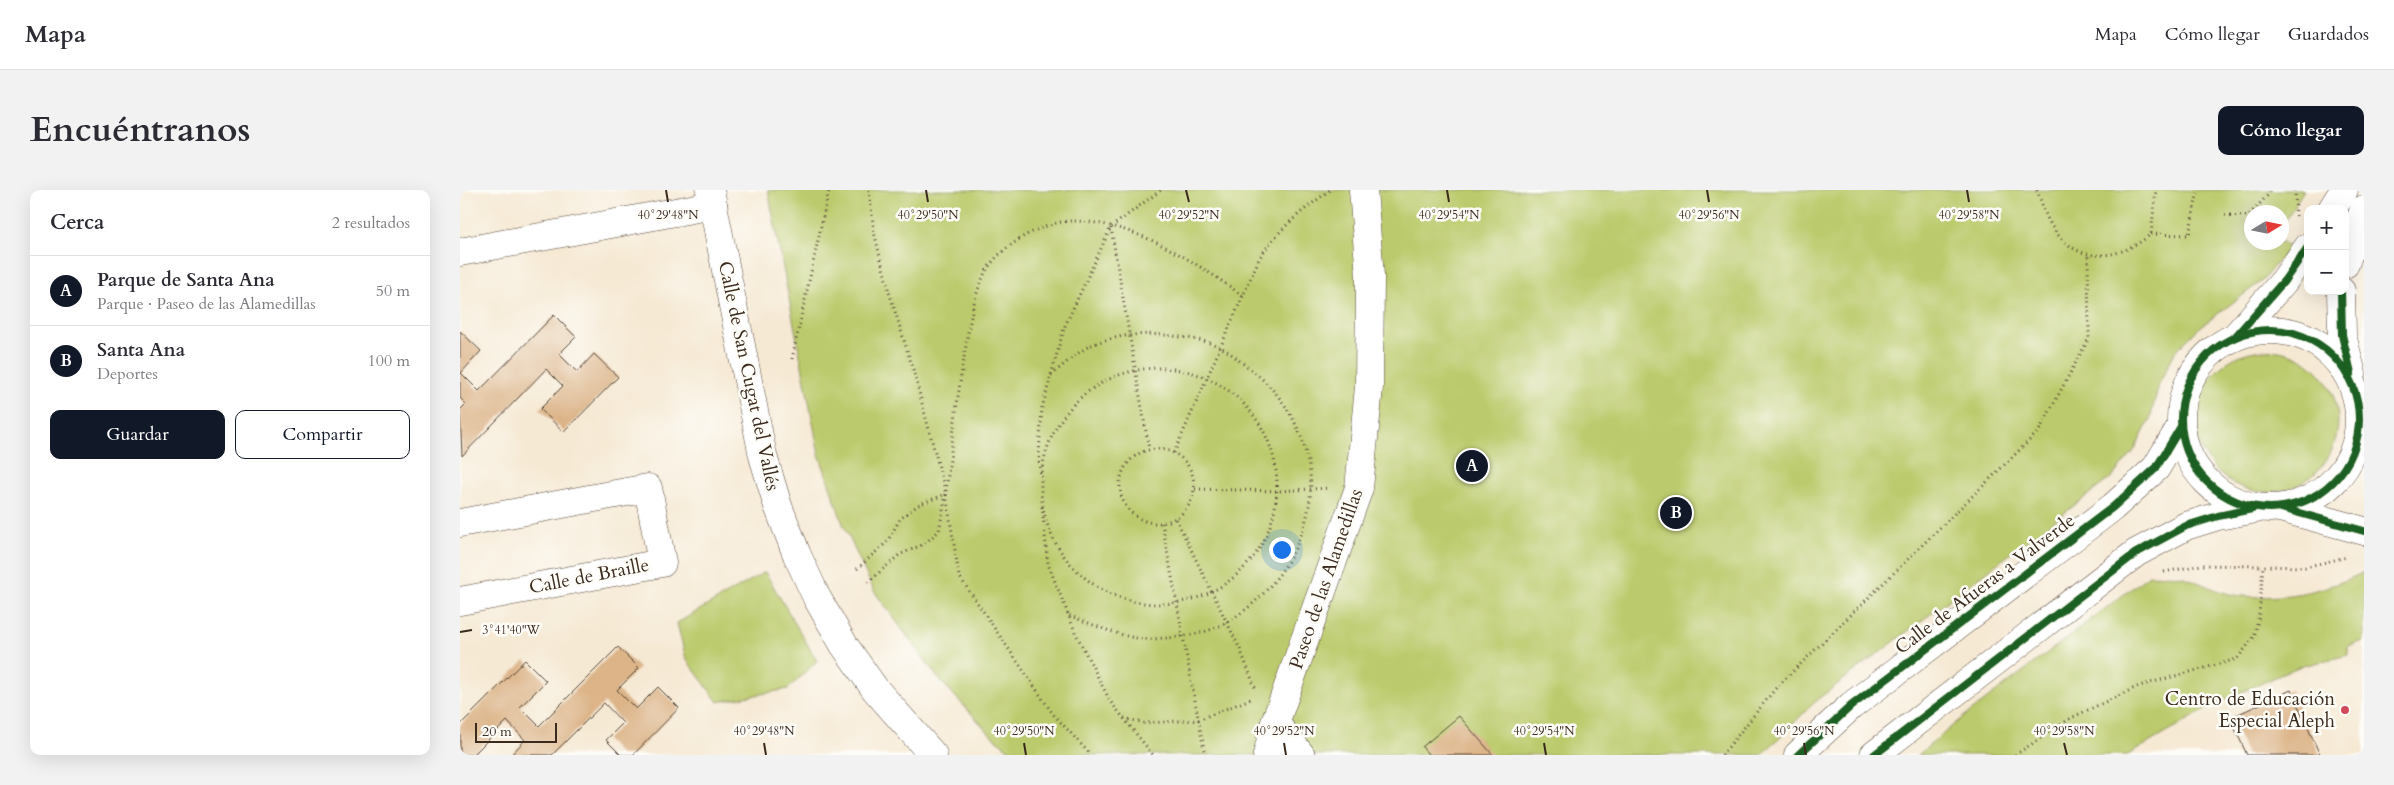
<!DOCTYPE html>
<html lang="es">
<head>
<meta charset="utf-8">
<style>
  body { margin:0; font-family:Cardo,serif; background:#f2f2f3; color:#2b2b33 }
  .controls { position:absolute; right:15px; top:15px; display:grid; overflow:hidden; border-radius:10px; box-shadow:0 5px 20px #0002 }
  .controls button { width:45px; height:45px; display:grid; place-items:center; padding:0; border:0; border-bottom:1px solid #e1e1e2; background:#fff; color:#2b2b33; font:25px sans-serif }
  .compass { position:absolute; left:1784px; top:15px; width:45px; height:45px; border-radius:50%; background:#fff; box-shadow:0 5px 20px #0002; rotate:80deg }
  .scale { position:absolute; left:15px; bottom:12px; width:82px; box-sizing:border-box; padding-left:5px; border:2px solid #3b2a1e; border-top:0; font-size:14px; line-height:18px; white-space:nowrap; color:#3b2a1e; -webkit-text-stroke:4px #fdfcf7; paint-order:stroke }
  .you { position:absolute; left:821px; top:359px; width:18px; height:18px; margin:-12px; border:4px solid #fff; border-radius:50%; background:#1a73e8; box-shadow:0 0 0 8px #1a73e833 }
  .badge { display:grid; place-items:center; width:32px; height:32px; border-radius:50%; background:#111827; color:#fff; font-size:16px; font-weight:700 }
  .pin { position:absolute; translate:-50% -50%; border:2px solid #fff; box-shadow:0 1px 5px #0006 }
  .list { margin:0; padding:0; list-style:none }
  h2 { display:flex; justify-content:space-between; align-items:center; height:65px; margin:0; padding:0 20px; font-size:21px }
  h2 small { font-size:16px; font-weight:400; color:#7c7c81 }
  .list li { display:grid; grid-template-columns:32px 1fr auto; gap:15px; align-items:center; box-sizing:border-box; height:70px; padding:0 20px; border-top:1px solid #e1e1e2 }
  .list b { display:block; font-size:19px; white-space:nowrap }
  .list p { margin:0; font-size:16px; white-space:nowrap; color:#7c7c81 }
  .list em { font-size:16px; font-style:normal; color:#7c7c81 }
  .actions { display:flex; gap:10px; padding:15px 20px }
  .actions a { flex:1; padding:11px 0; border:1px solid #111827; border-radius:10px; text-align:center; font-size:18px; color:#111827 }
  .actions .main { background:#111827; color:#fff }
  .map { position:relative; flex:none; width:1904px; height:565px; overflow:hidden; border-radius:10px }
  header { display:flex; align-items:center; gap:30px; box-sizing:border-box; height:70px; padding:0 25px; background:#fff; border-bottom:1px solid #e1e1e2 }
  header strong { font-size:24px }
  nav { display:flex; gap:28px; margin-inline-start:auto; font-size:18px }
  .intro { display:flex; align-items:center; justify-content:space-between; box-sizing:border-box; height:120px; padding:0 30px }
  h1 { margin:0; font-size:35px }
  .button { padding:12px 22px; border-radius:10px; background:#111827; color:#fff; font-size:18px; font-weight:700 }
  main { display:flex; gap:30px; padding:0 30px }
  aside { flex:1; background:#fff; border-radius:10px; box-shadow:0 5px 20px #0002 }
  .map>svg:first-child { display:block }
  .green { fill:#bbca6c; stroke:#7b7a45 }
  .building { fill:#dcb488 }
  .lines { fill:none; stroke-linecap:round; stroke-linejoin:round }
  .minor-casing { stroke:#574739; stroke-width:29 }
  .path { stroke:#574739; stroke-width:3; stroke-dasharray:1 4; stroke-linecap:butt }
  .minor { stroke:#fff; stroke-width:28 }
  .cycleway-casing { stroke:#fdfcf7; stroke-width:11 }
  .cycleway { stroke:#1b5e20; stroke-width:8 }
  .ticks { fill:none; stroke:#3b2a1e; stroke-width:2 }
  .poi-dot { fill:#d1495b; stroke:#fdfcf7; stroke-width:2 }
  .labels { text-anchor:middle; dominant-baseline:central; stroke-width:5; stroke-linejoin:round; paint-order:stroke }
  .street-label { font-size:19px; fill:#3b2a1e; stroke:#fdfcf7 }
  .poi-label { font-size:19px; fill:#3b2a1e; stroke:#fdfcf7; text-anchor:end }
  .ticks-label { font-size:12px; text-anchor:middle; fill:#3b2a1e; stroke:#fdfcf7; stroke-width:5; stroke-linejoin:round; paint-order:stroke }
</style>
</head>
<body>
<header>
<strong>Mapa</strong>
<nav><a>Mapa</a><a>Cómo llegar</a><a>Guardados</a></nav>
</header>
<div class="intro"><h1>Encuéntranos</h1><a class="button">Cómo llegar</a></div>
<main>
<aside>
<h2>Cerca<small>2 resultados</small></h2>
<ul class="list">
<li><span class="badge">A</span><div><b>Parque de Santa Ana</b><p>Parque · Paseo de las Alamedillas</p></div><em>50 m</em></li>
<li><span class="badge">B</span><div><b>Santa Ana</b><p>Deportes</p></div><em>100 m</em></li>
</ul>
<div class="actions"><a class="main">Guardar</a><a>Compartir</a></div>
</aside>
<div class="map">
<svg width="1904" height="565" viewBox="0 0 1904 565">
  <rect width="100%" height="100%" fill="#fdfcf7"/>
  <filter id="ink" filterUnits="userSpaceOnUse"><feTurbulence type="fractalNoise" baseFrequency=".02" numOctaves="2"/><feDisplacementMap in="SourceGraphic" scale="10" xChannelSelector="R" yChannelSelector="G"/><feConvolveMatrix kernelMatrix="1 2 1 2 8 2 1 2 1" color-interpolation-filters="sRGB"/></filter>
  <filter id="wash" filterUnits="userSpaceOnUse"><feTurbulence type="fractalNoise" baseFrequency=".0096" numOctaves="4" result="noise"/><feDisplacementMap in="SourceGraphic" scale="20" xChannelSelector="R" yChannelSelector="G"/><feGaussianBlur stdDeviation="1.12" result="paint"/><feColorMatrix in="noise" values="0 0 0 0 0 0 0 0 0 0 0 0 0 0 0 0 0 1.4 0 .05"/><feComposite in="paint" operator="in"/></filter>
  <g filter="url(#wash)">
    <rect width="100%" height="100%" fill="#f6e9d4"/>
    <g class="green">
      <polygon points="308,0 1844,0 1822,36 1822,22 1792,22 1792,52 1822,52 1829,57 1803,90 1739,138 1715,162 1699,194 1690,229 1674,261 1652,287 1358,509 1302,565 556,565 533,547 478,488 414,401 383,334 359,264"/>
      <circle cx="1807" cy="231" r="71"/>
      <polygon points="305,382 357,471 328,499 258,512 226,469 217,433"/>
      <path d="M1904,382V451L1888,456V465L1847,475L1845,474L1757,513L1668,565H1458L1497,532L1689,385C1700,386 1713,384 1724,387C1740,392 1757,402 1774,405C1819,411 1864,402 1904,382Z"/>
    </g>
    <g id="blocks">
      <g class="building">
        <polygon points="94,125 116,147 99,164 117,182 134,164 158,187 104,242 80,219 103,196 86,179 2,266 0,220 6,214 0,208 0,141 21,161 1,183 19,201"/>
        <polygon points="158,457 179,478 157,500 176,519 198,497 219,518 173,565 161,565 146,550 163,533 144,513 92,565 51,565 65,550 47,531 13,565 0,565 0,535 65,470 86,491 60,517 79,536"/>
        <polygon points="1831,500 1860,565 1787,565 1770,528"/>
        <polygon points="999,526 1033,565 969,565 962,557"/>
      </g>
    </g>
  </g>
  <g filter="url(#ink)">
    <use href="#blocks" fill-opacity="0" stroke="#574739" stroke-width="1"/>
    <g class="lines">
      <defs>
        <g id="minor">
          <polyline points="250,0 303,266 318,316 337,365 357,408 384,455 415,499 473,565"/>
          <polyline points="1872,19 1884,0"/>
          <polyline points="0,62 253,15"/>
          <polyline points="1885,74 1904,19"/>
          <polyline points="1881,101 1882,145 1892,184"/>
          <circle cx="1810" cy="229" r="89"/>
          <polyline points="1776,146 1824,91 1848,57"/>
          <polyline points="1820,318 1904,341"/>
          <polyline points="0,333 188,298 202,373 0,411"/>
          <polyline points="815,533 841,565"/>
          <polyline points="807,565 815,533 899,298 909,197 910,86 903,0"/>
          <polyline points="1338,565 1391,516 1653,317 1696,278 1720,238"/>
          <polyline points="1414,565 1676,363 1726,336 1758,326 1796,319"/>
        </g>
      </defs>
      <use href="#minor" class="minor-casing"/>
      <g class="path">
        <polyline points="409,0 414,42 429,102 453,179 486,304 499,386 593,524 631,565"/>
        <path d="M1577,0C1581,11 1584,23 1590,33C1614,76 1657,72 1691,44L1696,0"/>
        <polyline points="1835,0 1836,27"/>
        <polyline points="1765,25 1788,26 1808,5 1810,0"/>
        <polyline points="651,38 689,259"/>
        <polyline points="1691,44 1729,45 1738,0"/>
        <polyline points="332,169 369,0"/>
        <circle cx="699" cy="296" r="118"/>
        <path d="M591,185C604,175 619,160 634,154C657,145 681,143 704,145C722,147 743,149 760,157C767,160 775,167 781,172C818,198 841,231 849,277C861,342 808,420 747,441C734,445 720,447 706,448C699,448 691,450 683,449C657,446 632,434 608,425"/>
        <circle cx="697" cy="296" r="37"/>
        <path d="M714,263L800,67C821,36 841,22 870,0"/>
        <polyline points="580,283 579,264 582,218 604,138 651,37 701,0"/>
        <polyline points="735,299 818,301 869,298"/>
        <path d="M486,301C492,255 497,208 505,162C509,136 513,108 524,85C533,67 546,58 561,48C574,40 596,31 611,31C674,31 734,71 783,106"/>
        <polyline points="582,317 588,374 616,444 650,511 693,565"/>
        <polyline points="716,329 780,459 796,500"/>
        <polyline points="702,333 745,565"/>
        <polyline points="397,379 427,352 440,329 458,315 486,304 479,341 464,354 439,365 405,395"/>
        <polyline points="1704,382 1741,375 1803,376"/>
        <polyline points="664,528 684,533 738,530 793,508"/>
        <polyline points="1262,565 1316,498 1579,241 1629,148 1628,66"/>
        <polyline points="1555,565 1611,528 1679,496 1777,469 1794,447 1799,425 1803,376 1845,377 1887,367"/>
      </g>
      <use href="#minor" class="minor"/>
      <defs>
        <g id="cycleway">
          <polyline points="1881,101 1882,145 1891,183"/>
          <circle cx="1810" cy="229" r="89"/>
          <polyline points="1776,146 1824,91 1848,57"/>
          <polyline points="1821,318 1904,341"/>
          <polyline points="1338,565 1391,516 1653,317 1696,278 1720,238"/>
          <polyline points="1414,565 1676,363 1726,336 1758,326 1792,319"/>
        </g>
      </defs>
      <use href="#cycleway" class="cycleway-casing"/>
      <use href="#cycleway" class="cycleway"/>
    </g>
  </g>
  <path class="ticks" d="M206,0L208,12M466,0L468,12M726,0L729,12M987,0L989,12M1247,0L1249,12M1507,0L1509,12M0,442L12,440M304,553L306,565M564,553L566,565M824,553L826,565M1084,553L1086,565M1344,553L1346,565M1604,553L1607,565"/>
  <circle class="poi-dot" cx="1885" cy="520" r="5"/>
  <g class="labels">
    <g class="street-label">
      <text transform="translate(289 186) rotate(78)">Calle de San Cugat del Vallés</text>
      <text transform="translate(129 386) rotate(-11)">Calle de Braille</text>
      <text transform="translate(866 389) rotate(-71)">Paseo de las Alamedillas</text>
      <text transform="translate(1525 394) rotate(-37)">Calle de Afueras a Valverde</text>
    </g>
    <g class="poi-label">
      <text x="1875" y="509">Centro de Educación<tspan x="1875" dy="22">Especial Aleph</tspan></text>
    </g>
  </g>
  <g class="ticks-label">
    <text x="208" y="29">40°29'48"N</text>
    <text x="468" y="29">40°29'50"N</text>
    <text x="729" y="29">40°29'52"N</text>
    <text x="989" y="29">40°29'54"N</text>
    <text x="1249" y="29">40°29'56"N</text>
    <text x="1509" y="29">40°29'58"N</text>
    <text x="51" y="444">3°41'40"W</text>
    <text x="304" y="545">40°29'48"N</text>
    <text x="564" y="545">40°29'50"N</text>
    <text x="824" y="545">40°29'52"N</text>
    <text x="1084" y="545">40°29'54"N</text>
    <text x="1344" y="545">40°29'56"N</text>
    <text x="1604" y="545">40°29'58"N</text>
  </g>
</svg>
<div class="controls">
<button>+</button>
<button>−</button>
</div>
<svg class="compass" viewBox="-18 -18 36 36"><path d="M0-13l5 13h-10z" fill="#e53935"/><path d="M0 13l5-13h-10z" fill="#7c7c81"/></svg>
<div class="scale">20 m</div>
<div class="you"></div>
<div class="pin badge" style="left:1012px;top:276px">A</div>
<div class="pin badge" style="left:1216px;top:323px">B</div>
</div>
</main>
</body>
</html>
